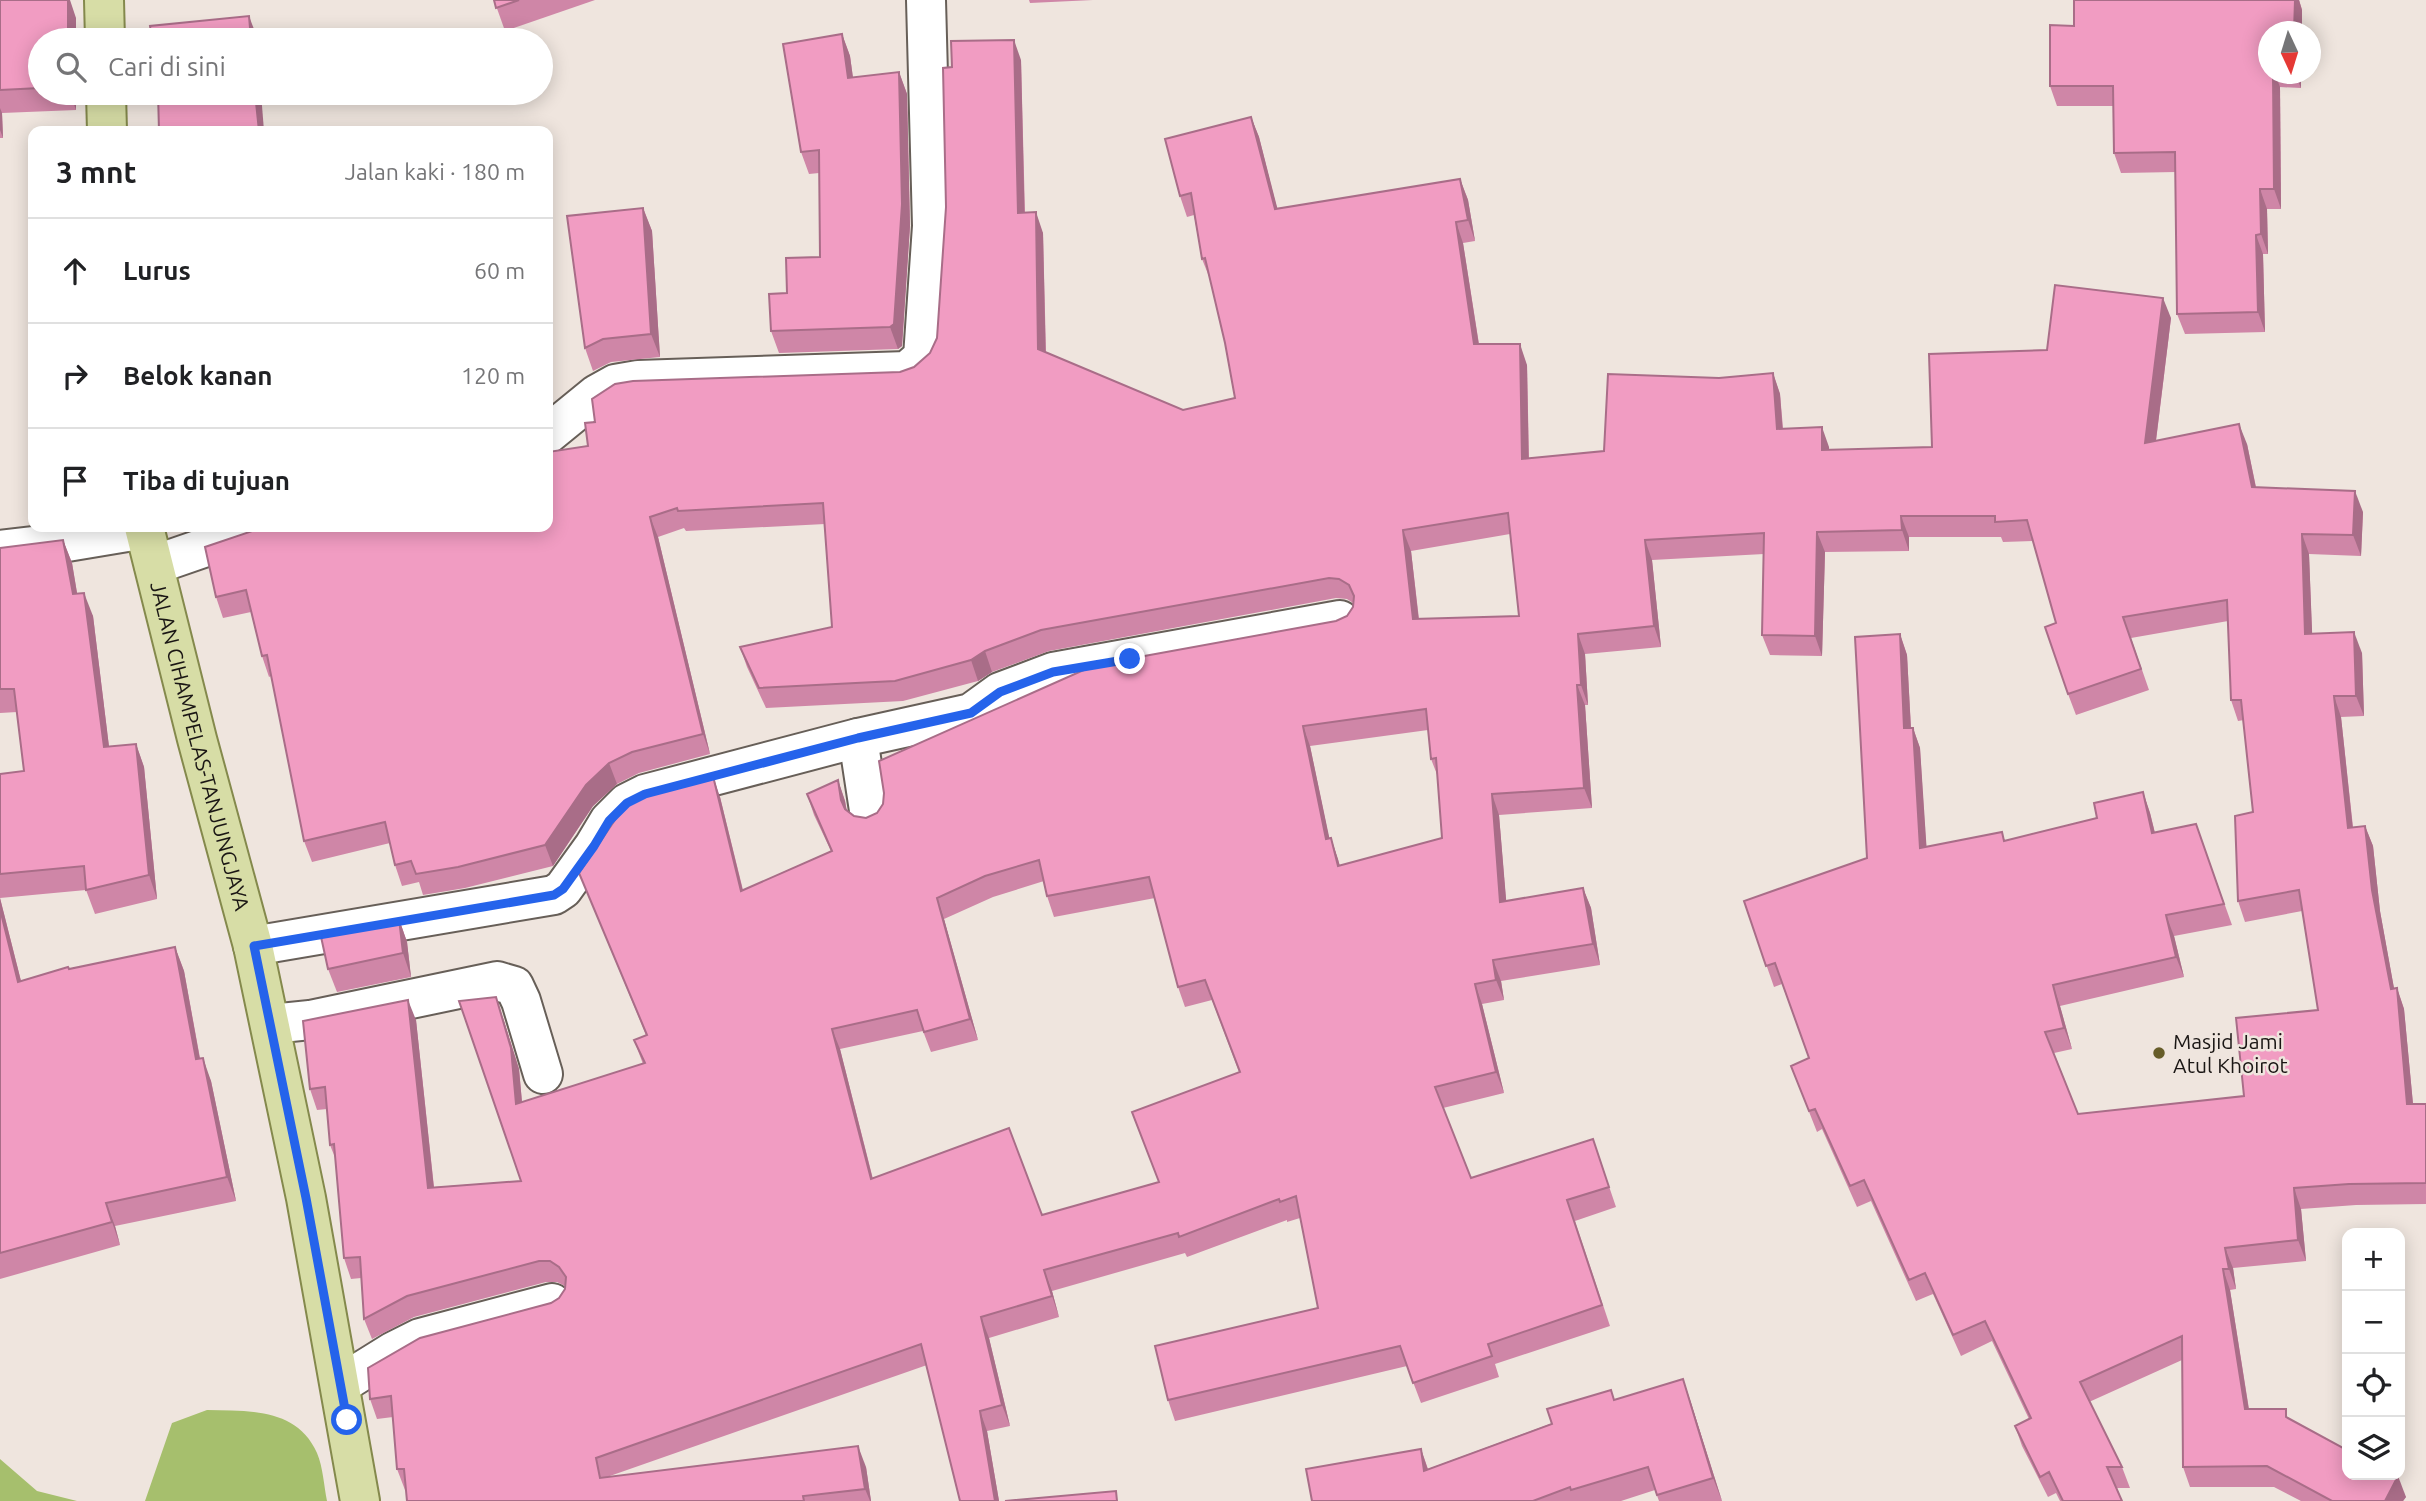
<!DOCTYPE html>
<html lang="id">
<head>
<meta charset="utf-8">
<style>
  body { margin:0; font-family:Ubuntu,sans-serif; background:#f2f2f2; color:#202124 }
  .controls { position:absolute; right:21px; bottom:21px; display:grid; overflow:hidden; border-radius:14px; box-shadow:0 4px 18px #0003 }
  .controls button { width:63px; height:63px; display:grid; place-items:center; padding:0; border:0; border-bottom:2px solid #e0e0e0; background:#fff; color:#202124; font:35px sans-serif }
  .compass { position:absolute; left:2258px; top:21px; width:63px; height:63px; border-radius:50%; background:#fff; box-shadow:0 4px 18px #0003; rotate:176deg }
  .stop { position:absolute; width:21px; height:21px; margin:-16px; border:5px solid #2563eb; border-radius:50%; background:#fff }
  .stop.end { background:#2563eb; border-color:#fff; box-shadow:0 2px 7px #0008 }
  .list { margin:0; padding:0; list-style:none }
  h2 { display:flex; justify-content:space-between; align-items:center; height:91px; margin:0; padding:0 28px; font-size:30px }
  h2 small { font-size:23px; font-weight:400; color:#757577 }
  .list li { display:grid; grid-template-columns:46px 1fr auto; gap:21px; align-items:center; box-sizing:border-box; height:105px; padding:0 28px; border-top:2px solid #e0e0e0 }
  .list b { display:block; font-size:26px; white-space:nowrap }
  .list em { font-size:23px; font-style:normal; color:#757577 }
  .icon { flex:none; width:38px; height:38px; fill:none; stroke:currentColor; stroke-width:2; stroke-linecap:round; stroke-linejoin:round }
  .map { position:relative; flex:none; width:2426px; height:1501px; overflow:hidden }
  .search { position:absolute; background:#fff; box-shadow:0 4px 18px #0003; left:28px; top:28px; width:525px; height:77px; display:flex; align-items:center; gap:18px; box-sizing:border-box; padding:0 24px; border-radius:38px; color:#757577; font-size:26px }
  .panel { position:absolute; background:#fff; box-shadow:0 4px 18px #0003; left:28px; top:126px; width:525px; height:406px; border-radius:14px }
  .map>svg:first-child { display:block }
  .forest { fill:#a6bf6d }
  .lines { fill:none; stroke-linecap:round; stroke-linejoin:round }
  .minor-casing { stroke:#675f58; stroke-width:42 }
  .major-casing { stroke:#84894c; stroke-width:42 }
  .minor { stroke:#fff; stroke-width:38 }
  .major { stroke:#d7dda6; stroke-width:38 }
  .wall { fill:#cf86a7; fill-rule:evenodd }
  .shaded-wall { fill:#a96d88 }
  .building { fill:#f19cc2; stroke:#a96d88; stroke-width:2; fill-rule:evenodd }
  .route { stroke:#2563eb; stroke-width:9 }
  .poi-dot { fill:#665c28; stroke:#efe5de; stroke-width:2.5 }
  .labels { text-anchor:middle; dominant-baseline:central; stroke-width:5; stroke-linejoin:round; paint-order:stroke }
  .street-label { font-size:21px; fill:#1a1614; stroke:#efe5de }
  .poi-label { font-size:21px; fill:#1a1614; stroke:#efe5de; text-anchor:start }
</style>
</head>
<body>
<div class="map">
<svg width="2426" height="1501" viewBox="0 0 2426 1501">
  <rect width="100%" height="100%" fill="#efe5de"/>
  <g class="forest">
    <path d="M207,1410C249,1411 297,1408 317,1453C323,1467 324,1486 327,1501H145L172,1423Z"/>
    <polygon points="0,1459 37,1491 77,1501 0,1501"/>
  </g>
  <g class="lines">
    <defs>
      <g id="minor">
        <polyline points="548,434 597,394 615,384 638,380 907,371 923,357 932,226 926,0"/>
        <polyline points="0,550 67,542 145,529"/>
        <polyline points="154,565 264,527"/>
        <polyline points="858,738 870,817"/>
        <polyline points="253,946 554,895 563,889 594,846 609,821 627,803 645,794 858,738 971,713 1000,692 1053,672 1340,620"/>
        <polyline points="271,1024 310,1020 497,981 514,986 521,1001 543,1074"/>
        <polyline points="341,1384 394,1351 420,1338 552,1303"/>
      </g>
      <g id="major">
        <polyline points="104,0 105,40"/>
        <polyline points="106,93 107,131"/>
        <path id="s1" d="M144,527L197,739L253,946L306,1198L360,1501"/>
      </g>
    </defs>
    <use href="#minor" class="minor-casing"/>
    <use href="#major" class="major-casing"/>
    <use href="#minor" class="minor"/>
    <use href="#major" class="major"/>
  </g>
  <g class="wall">
    <polygon points="0,0 76,18 76,40 40,40 40,93 76,93 76,110 2,113 3,138 0,138"/>
    <polygon points="494,0 595,0 505,31"/>
    <polygon points="1029,0 1093,0 1030,3"/>
    <polygon points="2074,0 2299,0 2302,10 2269,74 2301,74 2301,88 2280,87 2281,209 2267,209 2268,254 2263,254 2265,332 2185,334 2177,314 2176,172 2121,173 2114,153 2113,106 2057,106 2050,86 2074,26"/>
    <polygon points="842,34 850,56 853,78 899,72 907,94 910,226 902,346 898,349 779,353 771,331 787,293 820,257 819,173 809,174 801,152"/>
    <path d="M1021,60L1025,213L1043,233L1046,352L1183,410L1235,398L1225,343L1210,279L1202,259L1194,215L1187,217L1180,196L1251,117L1259,137L1277,209L1460,179L1468,200L1475,241L1463,243L1479,344L1527,365L1529,458L1604,451L1719,378L1773,373L1780,394L1783,428L1829,447V450L1932,447L2047,350L2171,318L2156,441L2247,444L2256,487L2363,512L2361,556L2309,554L2312,634L2362,653L2364,716L2341,717L2353,827L2365,826L2373,846L2380,911L2394,989L2397,988L2404,1009L2413,1104H2426V1204L2356,1205L2301,1209L2306,1261L2233,1268L2236,1289L2230,1290L2249,1409L2289,1419L2406,1497L2403,1501H2301L2274,1487H2190L2183,1467L2182,1360L2089,1402L2122,1467L2130,1488H2117L2122,1501H2060L2056,1493L2048,1497L2022,1446L2015,1426L2029,1419L1992,1341L1961,1356L1933,1294L1916,1301L1871,1201L1857,1207L1822,1129L1817,1132L1791,1066L1809,1058L1782,984L1774,987L1744,901L1867,858L1900,634L1907,655L1911,728H1913L1920,748L1926,847L2006,841L2097,818L2143,792L2150,813L2155,833L2196,824L2232,925L2174,936L2184,977L2060,1006L2072,1049L2054,1053L2078,1114L2244,1096L2318,1010L2302,911L2245,922L2238,901L2253,812L2244,720L2238,721L2231,700L2228,621L2131,638L2149,690L2076,715L2068,694L2056,623L2033,541L2003,542L2001,537H1909V551L1825,552L1822,656L1770,655L1762,635L1764,554L1652,560L1661,647L1585,654L1588,705H1585L1592,808L1499,815L1506,901L1583,888L1591,908L1600,965L1501,981L1504,1000L1482,1004L1504,1093L1443,1108L1471,1178L1593,1139L1616,1207L1575,1221L1610,1326L1495,1364L1499,1377L1421,1403L1407,1366L1175,1421L1168,1400L1318,1308L1300,1218L1287,1222V1220L1187,1257L1185,1253L1052,1291L1059,1317L989,1338L1010,1426L987,1431L999,1501H960L927,1365L607,1477L866,1467L871,1501H407L406,1490H405L397,1469L393,1417L377,1419L370,1399L551,1303L559,1298L565,1289V1286L557,1282H546L414,1317L372,1339L364,1319L361,1278L351,1279L344,1258L336,1160L330,1145L327,1109L317,1110L310,1089L416,1020L434,1187L521,1181L503,1018L519,1069L522,1102L643,1064L634,1040L646,1035L579,873L720,797L743,890L831,851L814,815L807,794L838,780L845,801L847,811L854,816L866,818L1336,621L1347,616L1353,607V603L1347,599L1336,598L1049,651L992,672L978,681L903,701L766,708L747,667L740,647L832,627L825,524L686,531L684,528L658,537L710,754L639,773L617,784L593,806L553,866L465,888L423,895L419,882L402,886L395,865L390,843L312,862L304,841L271,676L269,677L262,656L251,612L223,618L216,597L588,446L900,372L914,367L930,353L937,338ZM1510,534L1519,616L1419,619L1411,551ZM1428,730L1431,759L1438,777L1442,838L1340,866L1331,838H1329L1310,746ZM1044,881L1047,896L1054,917L1155,898L1178,987L1185,1007L1212,1000L1239,1072L1158,1182L1042,1215L873,1179L840,1049L923,1031L931,1052L978,1040L944,919L993,897Z"/>
    <polygon points="643,208 652,231 660,357 611,362 593,371 585,348"/>
    <polygon points="63,540 72,563 77,593 93,616 109,747 136,744 144,767 157,899 95,914 86,890 0,898 21,981 69,969 175,947 184,971 200,1058 211,1081 236,1201 115,1226 120,1245 0,1279 0,774 24,771 17,712 0,713 0,548"/>
    <polygon points="399,919 407,942 411,977 337,992 328,969"/>
    <polygon points="1683,1379 1691,1403 1722,1501 1659,1501 1655,1490 1621,1501 1312,1501 1421,1449 1428,1469 1615,1400"/>
  </g>
  <g class="shaded-wall">
    <polygon points="68,0 70,0 76,18 76,40 68,40"/>
    <polygon points="2295,0 2299,0 2302,10 2302,32 2294,32"/>
    <polygon points="249,16 257,37 257,40 251,40"/>
    <polygon points="842,34 850,56 856,100 848,78"/>
    <polygon points="1014,40 1021,60 1025,233 1018,213"/>
    <polygon points="899,72 907,94 910,226 902,346 898,349 890,327"/>
    <polygon points="2273,74 2275,74 2280,87 2281,209 2274,189"/>
    <polygon points="2295,74 2301,74 2301,88"/>
    <polygon points="70,93 76,93 76,110"/>
    <polygon points="255,93 261,93 264,131 259,131"/>
    <polygon points="0,108 2,113 3,138 0,130"/>
    <polygon points="1251,117 1259,137 1283,230 1275,209"/>
    <polygon points="1460,179 1468,200 1475,241 1468,220"/>
    <polygon points="2260,189 2267,209 2268,254 2261,234"/>
    <polygon points="643,208 652,231 660,357 651,334"/>
    <polygon points="1036,212 1043,233 1046,369 1038,349"/>
    <polygon points="1456,222 1463,243 1482,365 1474,344"/>
    <polygon points="2256,235 2263,254 2265,332 2258,312"/>
    <polygon points="2163,298 2171,318 2153,464 2145,443"/>
    <polygon points="1520,344 1527,365 1529,479 1522,459"/>
    <polygon points="1773,373 1780,394 1784,449 1777,429"/>
    <polygon points="2239,424 2247,444 2260,508 2252,487"/>
    <polygon points="1822,427 1829,447 1830,471 1822,450"/>
    <polygon points="2355,491 2363,512 2361,556 2353,535"/>
    <polygon points="1901,516 1909,537 1909,551 1902,530"/>
    <polygon points="650,517 658,537 710,754 703,734"/>
    <polygon points="1403,530 1411,551 1421,640 1413,619"/>
    <polygon points="1817,532 1825,552 1822,656 1815,636"/>
    <polygon points="2302,534 2309,554 2313,655 2305,634"/>
    <polygon points="63,540 72,563 81,617 73,594"/>
    <polygon points="1645,540 1652,560 1661,647 1654,626"/>
    <polygon points="84,593 93,616 112,771 104,747"/>
    <polygon points="2354,632 2362,653 2364,716 2356,696"/>
    <polygon points="1578,634 1585,654 1588,705 1581,685"/>
    <polygon points="1900,634 1907,655 1912,749 1904,728"/>
    <polygon points="985,651 992,672 978,681 971,660"/>
    <polygon points="1577,685 1585,705 1592,808 1584,788"/>
    <polygon points="2334,696 2341,717 2355,849 2348,828"/>
    <polygon points="1303,726 1310,746 1334,860 1326,839"/>
    <polygon points="1913,728 1920,748 1928,869 1920,848"/>
    <polygon points="136,744 144,767 157,899 149,875"/>
    <polygon points="609,763 617,784 593,806 553,866 545,845 586,785"/>
    <polygon points="713,776 720,797 748,912 741,891"/>
    <polygon points="838,780 845,801 848,820 841,800"/>
    <polygon points="2143,792 2150,813 2160,854 2152,833"/>
    <polygon points="1492,794 1499,815 1508,922 1500,902"/>
    <polygon points="2365,826 2373,846 2380,911 2398,1010 2391,989 2372,890"/>
    <polygon points="1331,838 1338,859 1345,887 1338,866"/>
    <polygon points="1583,888 1591,908 1600,965 1593,944"/>
    <polygon points="0,898 27,1005 18,982 0,909"/>
    <polygon points="937,898 944,919 978,1040 970,1019"/>
    <polygon points="2166,915 2174,936 2184,977 2176,957"/>
    <polygon points="399,919 407,942 411,977 403,953"/>
    <polygon points="175,947 184,971 204,1082 196,1059"/>
    <polygon points="1493,960 1501,981 1504,1000 1496,980"/>
    <polygon points="1475,984 1482,1004 1504,1093 1496,1072"/>
    <polygon points="2053,985 2060,1006 2072,1049 2064,1028"/>
    <polygon points="2397,988 2404,1009 2415,1125 2407,1104"/>
    <polygon points="496,997 503,1018 519,1069 524,1125 516,1104"/>
    <polygon points="408,1000 416,1020 436,1208 428,1188"/>
    <polygon points="832,1029 840,1049 878,1200 871,1179"/>
    <polygon points="203,1058 211,1081 236,1201 227,1177"/>
    <polygon points="2294,1188 2301,1209 2306,1261 2298,1240"/>
    <polygon points="106,1203 115,1226 120,1245 112,1222"/>
    <polygon points="2225,1248 2233,1268 2236,1289 2229,1269"/>
    <polygon points="2223,1269 2230,1290 2252,1430 2245,1409"/>
    <polygon points="1044,1270 1052,1291 1059,1317 1052,1296"/>
    <polygon points="981,1317 989,1338 1010,1426 1002,1405"/>
    <polygon points="1683,1379 1691,1403 1722,1501 1713,1478"/>
    <polygon points="980,1411 987,1431 999,1501 995,1501"/>
    <polygon points="858,1446 866,1467 871,1501 870,1501 865,1489"/>
    <polygon points="1421,1449 1429,1473 1424,1471"/>
    <polygon points="2398,1476 2406,1497 2403,1501 2385,1501"/>
  </g>
  <g class="building">
    <polygon points="0,0 68,0 68,40 40,40 40,88 0,90"/>
    <polygon points="494,0 519,0 496,8"/>
    <polygon points="2074,0 2295,0 2294,32 2269,32 2269,74 2273,74 2274,189 2260,189 2261,234 2256,235 2258,312 2177,314 2175,152 2114,153 2113,86 2050,86 2050,25 2074,26"/>
    <polygon points="249,16 251,40 152,40 150,26"/>
    <polygon points="842,34 848,78 899,72 902,204 894,324 890,327 771,331 769,294 787,293 786,258 820,257 819,150 801,152 783,44"/>
    <path d="M1014,40L1018,213L1036,212L1038,349L1183,410L1235,398L1225,343L1205,258L1202,259L1191,193L1180,196L1165,139L1251,117L1275,209L1460,179L1468,220L1456,222L1474,344H1520L1522,459L1604,451L1608,374L1719,378L1773,373L1777,429L1822,427V450L1932,447L1929,354L2047,350L2055,285L2163,298L2145,443L2239,424L2252,487L2355,491L2353,535L2302,534L2305,634L2354,632L2356,696H2334L2348,828L2365,826L2372,890L2391,989L2397,988L2407,1104H2426V1183L2349,1184L2294,1188L2298,1240L2225,1248L2229,1269H2223L2245,1409H2286V1417L2347,1450V1475H2395L2398,1476L2385,1501H2332L2267,1466L2183,1467L2182,1336L2080,1382L2122,1467H2107L2122,1501H2063L2049,1472L2040,1477L2015,1426L2031,1418L1985,1321L1953,1335L1925,1273L1909,1280L1864,1180L1850,1186L1815,1109L1809,1111L1791,1066L1809,1058L1775,963L1766,966L1744,901L1867,858L1855,637L1900,634L1904,728H1913L1920,848L2002,832L2004,841L2097,818L2094,803L2143,792L2152,833L2196,824L2224,904L2166,915L2176,957L2053,985L2064,1028L2045,1032L2078,1114L2244,1096L2236,1018L2318,1010L2299,890L2238,901L2235,816L2253,812L2241,700H2231L2227,600L2123,617L2141,669L2068,694L2045,627L2056,623L2027,520L1995,522V516H1901L1902,530L1817,532L1815,636L1762,635L1764,533L1645,540L1654,626L1578,634L1581,685H1577L1584,788L1492,794L1500,902L1583,888L1593,944L1493,960L1496,980L1475,984L1496,1072L1435,1087L1471,1178L1593,1139L1609,1187L1567,1200L1602,1305L1488,1344L1492,1356L1413,1383L1400,1346L1168,1400L1155,1346L1318,1308L1296,1196L1280,1202L1279,1199L1179,1237L1178,1233L1044,1270L1052,1296L981,1317L1002,1405L980,1411L995,1501H960L921,1344L596,1458L600,1478L858,1446L865,1489L803,1496L804,1501H407L404,1469H397L391,1396L370,1399L368,1368L420,1338L551,1303L559,1298L565,1289L566,1277L559,1267L550,1261H539L407,1296L364,1319L360,1257L344,1258L334,1144L330,1145L325,1087L310,1089L303,1021L408,1000L428,1188L521,1181L459,1001L496,997L511,1048L516,1104L645,1063L634,1040L647,1035L579,873L619,814L632,800L645,794L713,776L741,891L832,851L807,794L838,780L841,800L845,809L854,816L866,818L877,813L883,804L884,793L879,761L1095,665L1336,621L1347,616L1353,607L1354,596L1349,585L1339,579L1329,578L1041,630L985,651L971,660L895,681L759,688L740,647L832,627L823,503L678,511L677,508L650,517L703,734L632,752L609,763L586,785L545,845L458,867L416,874L411,861L395,865L385,822L304,841L267,655L262,656L246,590L216,597L205,547L264,527H548V452L588,446L585,423L595,422L592,399L615,384L633,381L900,372L914,367L930,353L937,338L946,207L943,68L952,67L951,41ZM1508,513L1519,616L1413,619L1403,530ZM1426,709L1431,759L1436,758L1442,838L1338,866L1331,838L1326,839L1303,726ZM1039,860L1047,896L1149,877L1178,987L1205,980L1240,1072L1132,1112L1159,1182L1042,1215L1009,1128L871,1179L832,1029L917,1010L924,1032L970,1019L937,898L985,876Z"/>
    <polygon points="158,93 255,93 259,131 159,131"/>
    <polygon points="643,208 651,334 603,339 585,348 567,216"/>
    <polygon points="63,540 73,594 84,593 104,747 136,744 149,875 86,890 84,866 0,874 0,774 24,771 14,689 0,689 0,548"/>
    <polygon points="0,909 18,982 68,967 69,969 175,947 196,1059 203,1058 227,1177 106,1203 112,1222 0,1253"/>
    <polygon points="399,919 403,953 328,969 320,932"/>
    <polygon points="1683,1379 1713,1478 1657,1495 1648,1467 1571,1490 1570,1487 1533,1501 1312,1501 1306,1469 1421,1449 1424,1471 1552,1424 1547,1409 1611,1390 1614,1400"/>
    <polygon points="1116,1491 1117,1501 1005,1501"/>
  </g>
  <g class="lines">
    <polyline class="route" points="347,1420 306,1198 254,946 554,895 563,889 594,846 609,821 627,803 645,794 858,738 971,713 1000,692 1053,672 1130,659"/>
  </g>
  <circle class="poi-dot" cx="2159" cy="1053" r="7"/>
  <g class="labels">
    <g class="street-label">
      <text stroke="none"><textPath href="#s1" startOffset="226">JALAN CIHAMPELAS-TANJUNGJAYA</textPath></text>
    </g>
    <g class="poi-label">
      <text x="2173" y="1041">Masjid Jami<tspan x="2173" dy="24">Atul Khoirot</tspan></text>
    </g>
  </g>
</svg>
<div class="controls">
<button>+</button>
<button>−</button>
<button><svg class="icon" aria-label="locate" viewBox="0 0 24 24"><circle cx="12" cy="12" r="6"/><path d="M12 2v4M12 18v4M2 12h4M18 12h4"/></svg></button>
<button><svg class="icon" aria-label="layers" viewBox="0 0 24 24"><path d="M12 4l9 5-9 5-9-5zM3 14l9 5 9-5"/></svg></button>
</div>
<svg class="compass" viewBox="-18 -18 36 36"><path d="M0-13l5 13h-10z" fill="#e53935"/><path d="M0 13l5-13h-10z" fill="#757577"/></svg>
<div class="stop" style="left:347px;top:1420px"></div>
<div class="stop end" style="left:1130px;top:659px"></div>
<div class="search"><svg class="icon" aria-label="search" viewBox="0 0 24 24"><circle cx="10" cy="10" r="6"/><path d="M15 15l6 6"/></svg>Cari di sini</div>
<section class="panel">
<h2>3 mnt<small>Jalan kaki · 180 m</small></h2>
<ul class="list">
<li><svg class="icon" aria-label="ahead" viewBox="0 0 24 24"><path d="M12 20V5M6 11l6-6 6 6"/></svg><div><b>Lurus</b></div><em>60 m</em></li>
<li><svg class="icon" aria-label="right" viewBox="0 0 24 24"><path d="M7 20v-9h11M14 6l5 5-5 5"/></svg><div><b>Belok kanan</b></div><em>120 m</em></li>
<li><svg class="icon" aria-label="arrive" viewBox="0 0 24 24"><path d="M6 21V4h12l-3 4 3 4H6"/></svg><div><b>Tiba di tujuan</b></div></li>
</ul>
</section>
</div>
</body>
</html>
